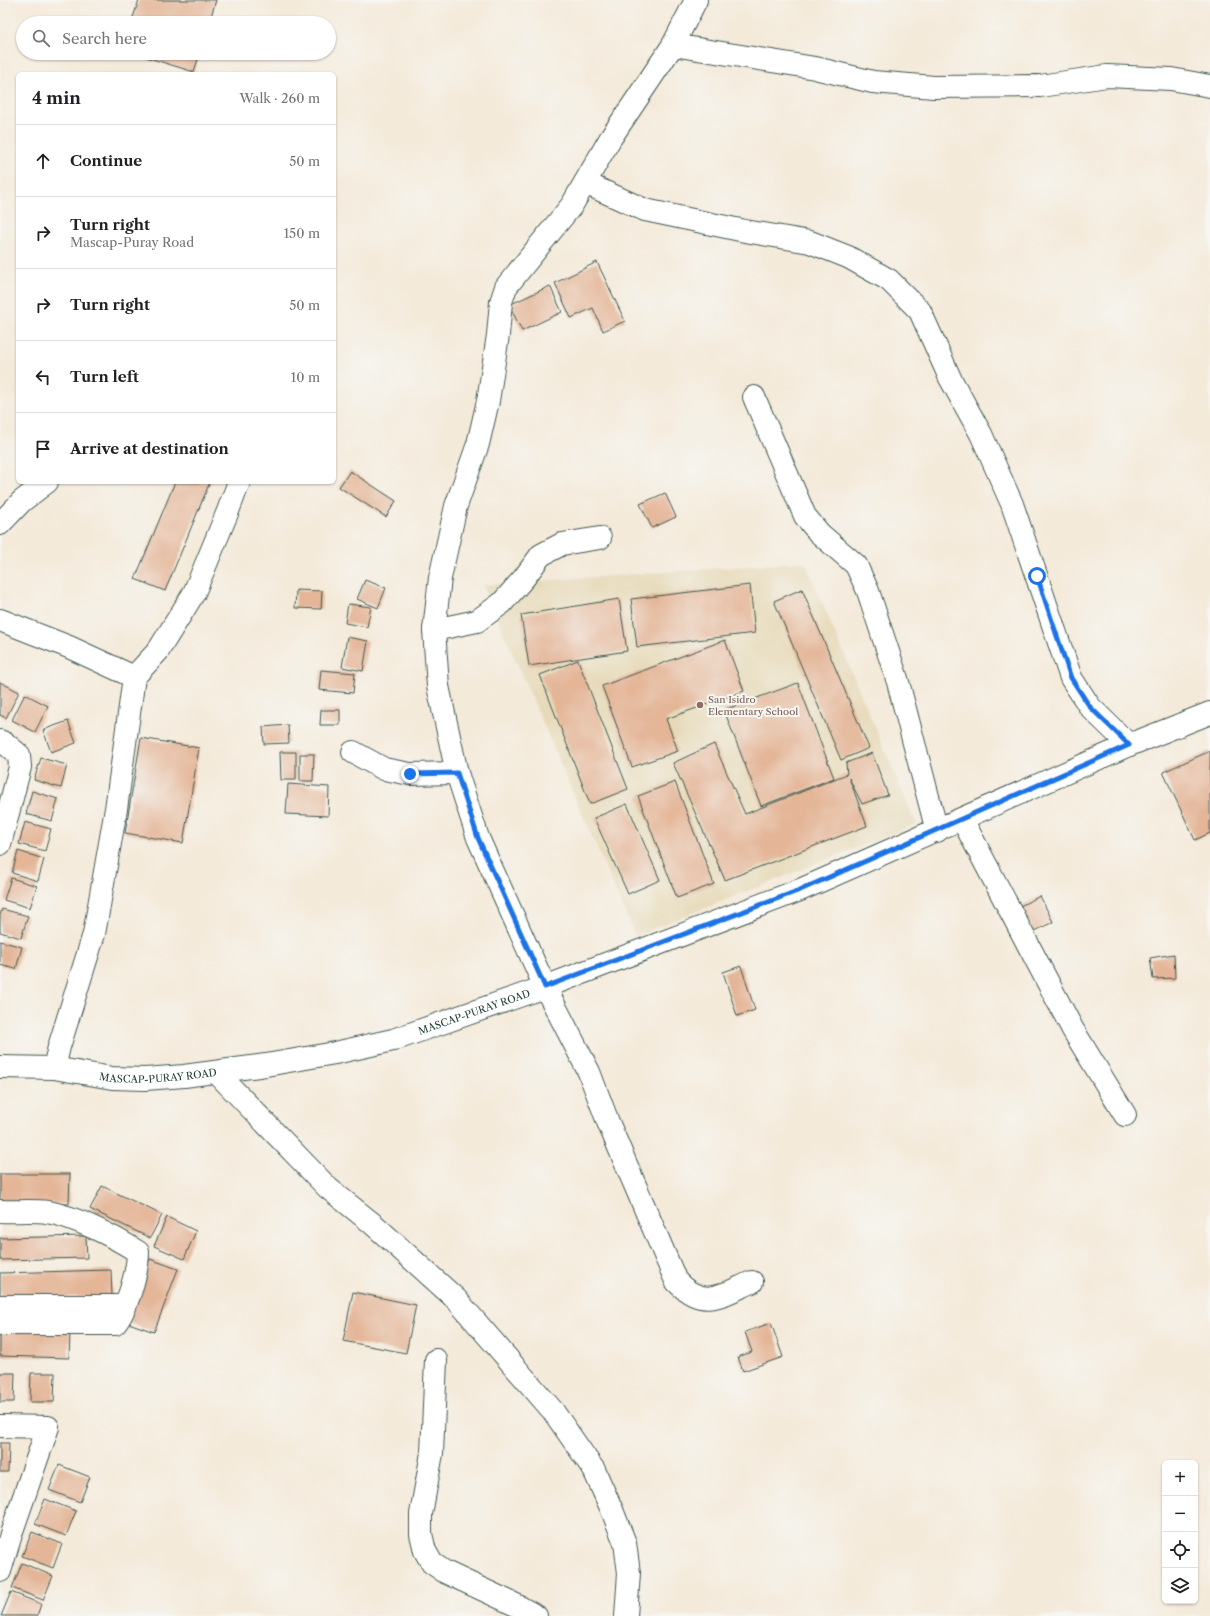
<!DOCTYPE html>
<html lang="en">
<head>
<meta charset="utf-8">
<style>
  body { margin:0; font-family:"Libre Caslon Text",serif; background:#f6f6f6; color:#202124 }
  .controls { position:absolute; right:12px; bottom:12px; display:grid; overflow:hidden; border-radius:6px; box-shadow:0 1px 3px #0004 }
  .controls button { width:36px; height:36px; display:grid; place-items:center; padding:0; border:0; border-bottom:1px solid #e0e0e0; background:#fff; color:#202124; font:20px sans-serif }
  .stop { position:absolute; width:12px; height:12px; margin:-9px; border:3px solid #1a73e8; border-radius:50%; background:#fff }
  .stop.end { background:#1a73e8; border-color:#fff; box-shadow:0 1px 4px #0008 }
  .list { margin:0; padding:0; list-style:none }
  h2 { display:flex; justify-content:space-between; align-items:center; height:52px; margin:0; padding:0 16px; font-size:17px }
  h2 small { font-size:13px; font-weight:400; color:#757577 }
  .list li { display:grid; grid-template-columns:26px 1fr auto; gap:12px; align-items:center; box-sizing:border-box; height:72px; padding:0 16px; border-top:1px solid #e0e0e0 }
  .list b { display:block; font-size:15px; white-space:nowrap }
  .list p { margin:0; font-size:13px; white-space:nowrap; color:#757577 }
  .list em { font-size:13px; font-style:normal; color:#757577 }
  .icon { flex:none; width:22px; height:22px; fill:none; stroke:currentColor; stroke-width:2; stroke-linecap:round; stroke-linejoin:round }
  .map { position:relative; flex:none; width:1210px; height:1616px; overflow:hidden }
  .search { position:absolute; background:#fff; box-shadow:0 1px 3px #0004; left:16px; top:16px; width:320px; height:44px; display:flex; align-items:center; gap:10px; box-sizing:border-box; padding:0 14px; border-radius:22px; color:#757577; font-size:15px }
  .panel { position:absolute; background:#fff; box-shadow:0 1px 3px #0004; left:16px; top:72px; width:320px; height:412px; border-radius:6px }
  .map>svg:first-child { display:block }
  .built { fill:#e7daba }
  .building { fill:#e4b597 }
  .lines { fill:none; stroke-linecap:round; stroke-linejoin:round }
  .minor-casing { stroke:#3f574d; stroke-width:24 }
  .minor { stroke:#fff; stroke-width:22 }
  .route { stroke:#1a73e8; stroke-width:5 }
  .education-dot { fill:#8d6e63; stroke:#f6f6f2; stroke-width:1.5 }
  .labels { text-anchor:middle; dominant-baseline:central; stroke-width:4; stroke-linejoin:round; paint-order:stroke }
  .education-label { font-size:10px; fill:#785e54; stroke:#f6f6f2; text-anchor:start }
  .street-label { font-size:10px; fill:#1f3d34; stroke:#f6f6f2 }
</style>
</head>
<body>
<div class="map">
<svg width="1210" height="1616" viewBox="0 0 1210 1616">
  <rect width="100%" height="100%" fill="#f6f6f2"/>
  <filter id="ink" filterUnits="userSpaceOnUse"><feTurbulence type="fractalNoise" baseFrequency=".025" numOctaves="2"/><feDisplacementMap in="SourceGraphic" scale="8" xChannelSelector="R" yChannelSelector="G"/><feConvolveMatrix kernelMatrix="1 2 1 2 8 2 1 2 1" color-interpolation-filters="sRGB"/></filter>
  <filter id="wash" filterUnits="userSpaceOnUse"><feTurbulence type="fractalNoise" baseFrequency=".012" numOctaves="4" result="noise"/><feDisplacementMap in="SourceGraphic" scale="16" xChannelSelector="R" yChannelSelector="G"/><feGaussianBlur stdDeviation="0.9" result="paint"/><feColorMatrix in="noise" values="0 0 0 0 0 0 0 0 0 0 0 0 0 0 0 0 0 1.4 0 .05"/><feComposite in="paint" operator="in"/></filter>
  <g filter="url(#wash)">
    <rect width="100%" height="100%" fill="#f4eada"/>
    <polygon class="built" points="805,562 916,824 635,936 483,585"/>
    <g id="blocks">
      <g class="building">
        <polygon points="139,0 216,0 209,23 131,23"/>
        <polygon points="133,53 200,53 194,72"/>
        <polygon points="597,262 625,321 603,331 593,308 571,318 555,283"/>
        <polygon points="550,286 562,312 522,331 509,305"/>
        <polygon points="350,471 396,501 386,517 339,487"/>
        <polygon points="175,482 210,482 165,591 135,579"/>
        <polygon points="665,493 676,517 652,528 640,504"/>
        <polygon points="365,580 386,588 378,608 357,599"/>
        <polygon points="750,585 755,633 637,647 631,599"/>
        <polygon points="802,589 869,748 841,760 774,601"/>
        <polygon points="296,590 322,591 321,609 295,608"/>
        <polygon points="619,599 627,651 529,666 521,615"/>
        <polygon points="348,604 371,607 367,627 345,623"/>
        <polygon points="347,637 368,641 363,671 342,667"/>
        <polygon points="725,640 744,691 666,719 678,751 632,767 602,686"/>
        <polygon points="578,660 628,789 590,804 540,675"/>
        <polygon points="321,670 355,673 353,693 319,690"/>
        <polygon points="0,682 19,692 6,718 0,715"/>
        <polygon points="798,683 834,778 761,806 724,710"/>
        <polygon points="25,694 48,706 35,732 12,720"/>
        <polygon points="321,710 340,710 340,725 320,725"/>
        <polygon points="68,721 76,743 51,752 43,730"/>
        <polygon points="288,725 289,743 264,744 263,727"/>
        <polygon points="141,738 199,748 183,843 125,833"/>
        <polygon points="714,744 745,814 847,774 846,763 872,753 888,795 862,804 849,778 867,826 725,880 673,763"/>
        <polygon points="1210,751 1210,833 1195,840 1163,772"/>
        <polygon points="280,752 296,752 296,780 281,780"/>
        <polygon points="300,754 314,754 313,781 300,781"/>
        <polygon points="41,758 67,765 61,788 34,780"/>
        <polygon points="675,782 714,884 677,898 638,796"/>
        <polygon points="288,784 329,787 328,816 286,814"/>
        <polygon points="32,791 58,799 52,821 26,814"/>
        <polygon points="627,804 660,880 628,894 594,818"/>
        <polygon points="25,822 51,829 45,851 19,844"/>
        <polygon points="18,851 44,859 38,881 12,873"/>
        <polygon points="11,878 37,886 30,908 4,900"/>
        <polygon points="1040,896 1053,922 1033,932 1020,906"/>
        <polygon points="2,909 28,916 21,938 0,932 0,915"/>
        <polygon points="0,941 22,947 16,969 0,965"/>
        <polygon points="1174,954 1175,978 1153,979 1150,958"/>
        <polygon points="741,966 755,1010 737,1016 723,972"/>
        <polygon points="0,1174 70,1174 69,1204 0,1203"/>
        <polygon points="102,1186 162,1215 150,1238 90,1209"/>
        <polygon points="167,1217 196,1231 184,1259 154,1246"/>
        <polygon points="86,1236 87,1258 0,1260 0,1238"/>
        <polygon points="150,1259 178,1269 154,1332 126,1322"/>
        <polygon points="111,1270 112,1296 0,1299 0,1273"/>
        <polygon points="353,1292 416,1305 406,1353 343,1341"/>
        <polygon points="771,1323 783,1357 743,1371 738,1357 752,1352 745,1332"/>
        <polygon points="0,1330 70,1332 69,1358 0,1356"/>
        <polygon points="0,1373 15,1373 14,1402 0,1402"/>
        <polygon points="31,1373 55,1373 54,1402 30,1402"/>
        <polygon points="0,1443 9,1443 8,1472 0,1472"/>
        <polygon points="59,1465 90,1477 80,1502 49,1490"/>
        <polygon points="45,1499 76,1511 66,1536 35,1524"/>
        <polygon points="32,1532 62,1544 53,1568 22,1556"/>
        <polygon points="22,1563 53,1576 43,1600 12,1588"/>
        <polygon points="11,1592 41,1604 37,1616 1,1616"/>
      </g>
    </g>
  </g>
  <g filter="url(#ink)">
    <use href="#blocks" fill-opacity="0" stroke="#3f574d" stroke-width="1"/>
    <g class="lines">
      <defs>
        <g id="minor">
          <path d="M696,0L673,45L610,139L572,205L506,287L501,302L498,335L488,401L478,444L456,506L440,578L434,630L438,686L457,773L478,838L545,987L589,1072L608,1122L676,1281C703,1310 721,1295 752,1282"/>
          <polyline points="673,45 815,68 873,82 934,87 1040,86 1107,76 1171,79 1210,86"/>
          <polyline points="585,183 645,210 745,231 810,242 848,257 889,280 920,311 950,378 981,434 1012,504 1071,678 1090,707 1129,745"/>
          <polyline points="754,397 805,516 819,533 856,565 868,591 898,682 937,831"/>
          <polyline points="0,524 22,501 47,482"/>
          <polyline points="0,620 69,647 134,677"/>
          <polyline points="434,630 477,621 502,603 524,578 541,555 562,544 600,538"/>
          <polyline points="0,741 6,744 19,755 20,767 0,844"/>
          <polyline points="353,752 384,769 410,774 457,773"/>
          <polyline points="962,819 1073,1030 1125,1115"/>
          <path id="s1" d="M0,1067L54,1068L112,1078L145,1079L184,1076L266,1065L335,1053L393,1040L545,987L800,890L1129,745L1210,713"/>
          <polyline points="54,1068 59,1047 94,934 116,809 134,677 158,651 194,593 228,511 239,482"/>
          <polyline points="217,1073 328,1188 373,1224 456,1299 553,1411 594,1470 612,1510 625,1543 629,1573 626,1616"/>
          <path d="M0,1211C15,1212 32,1210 47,1212C74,1216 115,1237 138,1252C138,1270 127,1310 115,1324H0"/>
          <polyline points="0,1306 125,1306"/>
          <polyline points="436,1360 432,1453 421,1514 421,1534 425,1551 432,1563 445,1572 518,1606 536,1616"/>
          <polyline points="0,1426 48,1427 12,1531 0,1571"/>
        </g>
      </defs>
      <use href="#minor" class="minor-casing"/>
      <use href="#minor" class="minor"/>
    </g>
  </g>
  <g class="lines" filter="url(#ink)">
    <polyline class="route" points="410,774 457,773 478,838 545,987 800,890 1129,745 1090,707 1071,678 1037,576"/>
  </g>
  <circle class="education-dot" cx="700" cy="705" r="4"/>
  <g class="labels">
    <g class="education-label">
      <text x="708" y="699">San Isidro<tspan x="708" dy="12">Elementary School</tspan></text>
    </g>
    <g class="street-label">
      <text stroke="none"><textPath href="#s1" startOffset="483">MASCAP-PURAY ROAD</textPath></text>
      <text stroke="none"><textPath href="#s1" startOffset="159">MASCAP-PURAY ROAD</textPath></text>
    </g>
  </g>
</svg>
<div class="controls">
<button>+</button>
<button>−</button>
<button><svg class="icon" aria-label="locate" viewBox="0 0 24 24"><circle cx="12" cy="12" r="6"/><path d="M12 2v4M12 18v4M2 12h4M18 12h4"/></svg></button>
<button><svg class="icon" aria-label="layers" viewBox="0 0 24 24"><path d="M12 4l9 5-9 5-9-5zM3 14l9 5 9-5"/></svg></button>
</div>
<div class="stop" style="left:1037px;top:576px"></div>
<div class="stop end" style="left:410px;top:774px"></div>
<div class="search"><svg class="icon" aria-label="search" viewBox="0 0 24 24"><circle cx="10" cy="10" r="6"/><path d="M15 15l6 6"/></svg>Search here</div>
<section class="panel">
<h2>4 min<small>Walk · 260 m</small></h2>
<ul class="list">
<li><svg class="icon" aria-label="ahead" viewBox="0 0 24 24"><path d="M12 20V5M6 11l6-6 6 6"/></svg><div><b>Continue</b></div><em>50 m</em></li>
<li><svg class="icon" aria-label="right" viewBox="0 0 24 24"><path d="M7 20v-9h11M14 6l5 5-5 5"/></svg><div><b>Turn right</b><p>Mascap-Puray Road</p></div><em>150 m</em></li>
<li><svg class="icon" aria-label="right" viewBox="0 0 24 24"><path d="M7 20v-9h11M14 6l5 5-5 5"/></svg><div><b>Turn right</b></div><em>50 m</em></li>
<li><svg class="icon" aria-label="left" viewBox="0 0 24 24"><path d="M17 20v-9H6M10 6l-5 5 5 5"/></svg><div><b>Turn left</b></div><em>10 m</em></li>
<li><svg class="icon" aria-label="arrive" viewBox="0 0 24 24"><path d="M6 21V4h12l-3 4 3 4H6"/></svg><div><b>Arrive at destination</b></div></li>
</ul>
</section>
</div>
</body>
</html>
